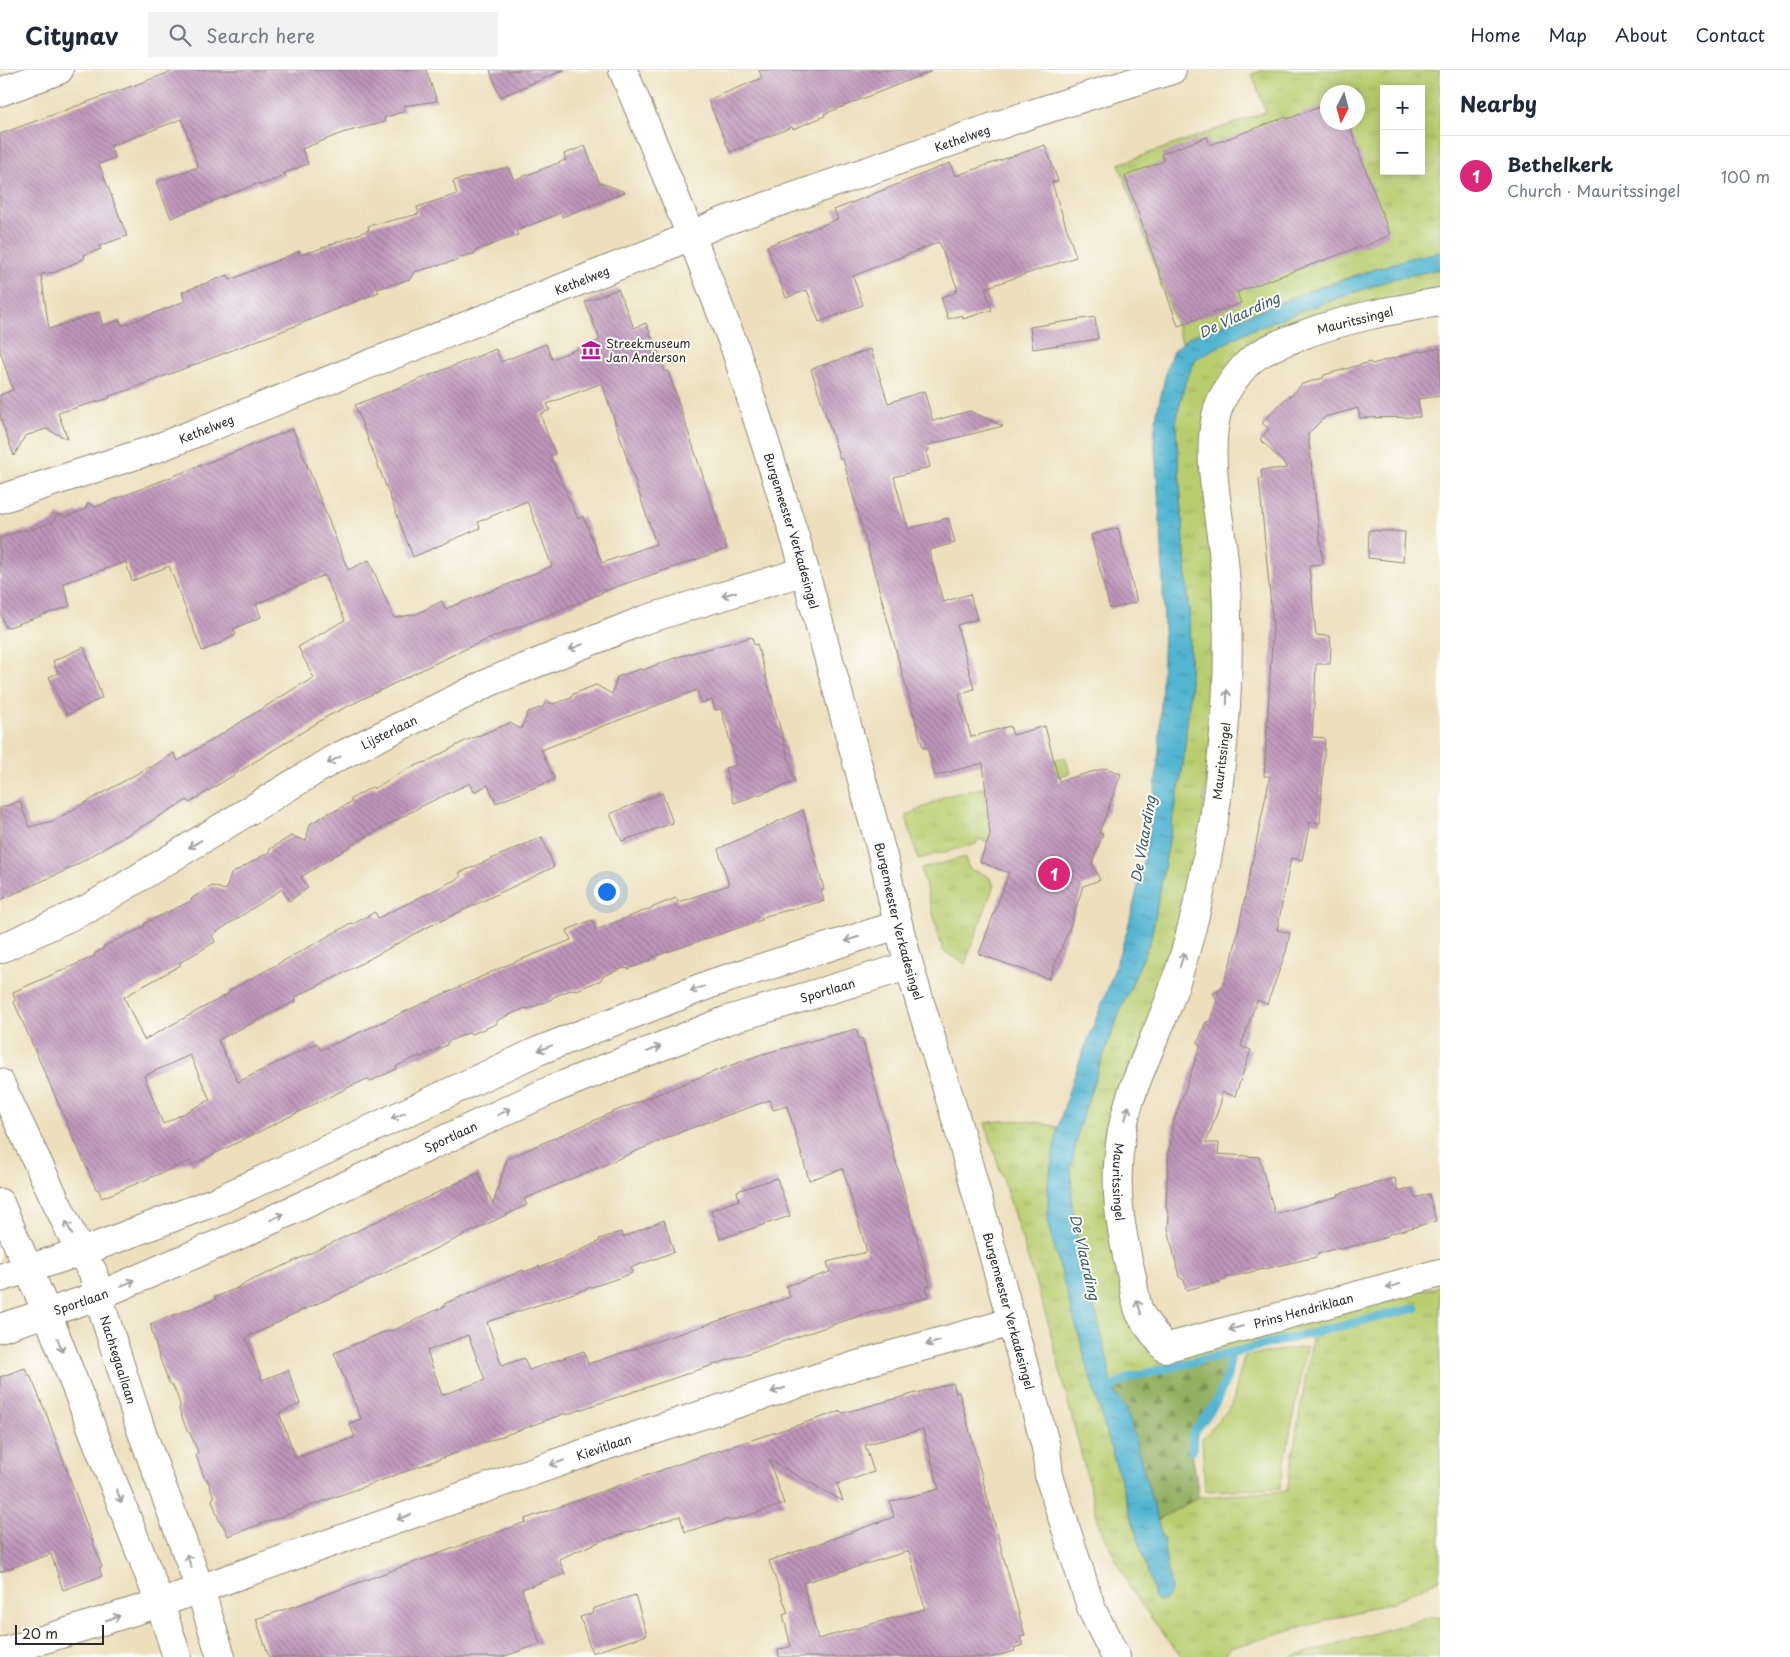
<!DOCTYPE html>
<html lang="en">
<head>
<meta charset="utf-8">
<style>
  body { margin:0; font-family:"Playpen Sans",sans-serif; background:#f2f2f3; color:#1f2937 }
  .controls { position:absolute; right:15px; top:15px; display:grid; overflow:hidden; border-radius:0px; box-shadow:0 2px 12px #0003 }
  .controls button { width:45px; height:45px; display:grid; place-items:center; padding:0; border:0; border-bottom:1px solid #e0e1e3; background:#fff; color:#1f2937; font:25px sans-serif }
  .compass { position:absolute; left:1320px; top:15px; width:45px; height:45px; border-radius:50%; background:#fff; box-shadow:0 2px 12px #0003; rotate:186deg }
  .scale { position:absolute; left:15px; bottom:12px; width:89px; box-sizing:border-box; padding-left:5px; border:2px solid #2b2b2b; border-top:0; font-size:14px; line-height:18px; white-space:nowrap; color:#2b2b2b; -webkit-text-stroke:4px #fdfcf7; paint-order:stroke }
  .you { position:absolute; left:606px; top:821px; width:18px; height:18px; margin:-12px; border:4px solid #fff; border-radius:50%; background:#1a73e8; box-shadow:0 0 0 8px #1a73e833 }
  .badge { display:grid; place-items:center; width:32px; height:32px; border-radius:50%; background:#db2777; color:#fff; font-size:16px; font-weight:700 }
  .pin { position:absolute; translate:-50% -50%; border:2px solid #fff; box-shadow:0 1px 5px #0006 }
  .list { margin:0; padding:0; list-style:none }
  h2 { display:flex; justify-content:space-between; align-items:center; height:65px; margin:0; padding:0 20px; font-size:21px }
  h2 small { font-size:16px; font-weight:400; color:#747a83 }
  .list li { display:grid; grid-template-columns:32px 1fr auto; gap:15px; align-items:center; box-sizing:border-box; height:80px; padding:0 20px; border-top:1px solid #e0e1e3 }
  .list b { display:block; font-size:19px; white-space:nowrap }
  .list p { margin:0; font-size:16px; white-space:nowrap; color:#747a83 }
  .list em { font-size:16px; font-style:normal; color:#747a83 }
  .icon { flex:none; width:28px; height:28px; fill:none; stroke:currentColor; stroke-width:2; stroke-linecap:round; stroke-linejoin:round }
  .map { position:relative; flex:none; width:1440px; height:1587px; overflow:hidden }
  header { display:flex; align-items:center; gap:30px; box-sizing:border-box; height:70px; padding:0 25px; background:#fff; border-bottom:1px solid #e0e1e3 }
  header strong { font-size:24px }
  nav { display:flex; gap:28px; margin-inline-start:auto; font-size:18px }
  .search { width:350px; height:45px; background:#f2f2f3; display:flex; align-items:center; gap:12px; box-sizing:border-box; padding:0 18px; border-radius:0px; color:#747a83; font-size:19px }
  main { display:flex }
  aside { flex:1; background:#fff }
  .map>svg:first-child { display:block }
  .grass { fill:url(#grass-tufts); stroke:#727c4e; fill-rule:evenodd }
  .forest { fill:url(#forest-firs); stroke:#5e6e46 }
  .garden { fill:#b9cd70; stroke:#727c4e }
  .water { fill:url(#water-ripples); stroke:#3f707e }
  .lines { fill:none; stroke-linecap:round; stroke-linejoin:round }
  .stream { stroke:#53b5d1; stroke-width:9 }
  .building { fill:url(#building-back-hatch); fill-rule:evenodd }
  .minor-casing { stroke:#8c8574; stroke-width:30 }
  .minor { stroke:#fff; stroke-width:28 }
  .oneway { stroke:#a0a0a0 }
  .labels { text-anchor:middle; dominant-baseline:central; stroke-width:4; stroke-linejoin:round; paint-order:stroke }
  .street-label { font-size:12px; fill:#2b2b2b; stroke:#fdfcf7 }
  .poi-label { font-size:12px; fill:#2b2b2b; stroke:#fdfcf7; text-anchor:start }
  .water-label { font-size:14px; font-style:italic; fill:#395b65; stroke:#fdfcf7 }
</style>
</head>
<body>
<header>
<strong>Citynav</strong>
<div class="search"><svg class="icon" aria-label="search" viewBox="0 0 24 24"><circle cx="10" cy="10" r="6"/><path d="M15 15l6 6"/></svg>Search here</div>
<nav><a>Home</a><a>Map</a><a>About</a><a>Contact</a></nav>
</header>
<main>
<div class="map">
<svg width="1440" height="1587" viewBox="0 0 1440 1587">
  <defs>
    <pattern id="grass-tufts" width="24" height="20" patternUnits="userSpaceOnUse" patternTransform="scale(1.25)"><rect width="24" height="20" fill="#b9cd70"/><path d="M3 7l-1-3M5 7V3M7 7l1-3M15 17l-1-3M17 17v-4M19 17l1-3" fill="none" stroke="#9fb061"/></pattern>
    <pattern id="forest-firs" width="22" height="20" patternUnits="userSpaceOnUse" patternTransform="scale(1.25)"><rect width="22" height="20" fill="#92b062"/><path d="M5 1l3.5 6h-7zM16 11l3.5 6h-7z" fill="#778f51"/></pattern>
    <pattern id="water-ripples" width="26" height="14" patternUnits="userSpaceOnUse" patternTransform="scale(1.25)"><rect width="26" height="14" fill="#53b5d1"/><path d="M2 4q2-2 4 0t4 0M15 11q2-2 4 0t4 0" fill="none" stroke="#4593aa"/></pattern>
    <pattern id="building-back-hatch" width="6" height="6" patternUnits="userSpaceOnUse" patternTransform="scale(1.25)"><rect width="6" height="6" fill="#be96bb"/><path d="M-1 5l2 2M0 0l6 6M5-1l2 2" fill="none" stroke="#9b7b98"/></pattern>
  </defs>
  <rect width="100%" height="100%" fill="#fdfcf7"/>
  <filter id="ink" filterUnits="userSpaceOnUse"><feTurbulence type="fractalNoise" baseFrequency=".02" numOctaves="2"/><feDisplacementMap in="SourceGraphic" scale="10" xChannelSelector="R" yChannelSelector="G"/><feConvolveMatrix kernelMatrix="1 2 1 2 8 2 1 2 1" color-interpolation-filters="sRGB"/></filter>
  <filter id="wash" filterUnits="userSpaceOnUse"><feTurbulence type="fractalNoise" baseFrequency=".0096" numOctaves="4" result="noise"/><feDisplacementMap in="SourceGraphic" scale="20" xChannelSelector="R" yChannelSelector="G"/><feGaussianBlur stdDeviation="1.12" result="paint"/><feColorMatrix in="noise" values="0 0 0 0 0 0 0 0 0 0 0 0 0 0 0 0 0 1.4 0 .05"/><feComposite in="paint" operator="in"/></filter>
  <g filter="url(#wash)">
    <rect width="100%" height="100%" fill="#eddfbc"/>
    <g class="grass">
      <path d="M1265,0H1440V182C1375,195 1312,220 1250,244C1228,252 1201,259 1182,272L1119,94L1266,42L1252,4ZM1384,19H1421V101H1384ZM1328,22H1358V52H1328Z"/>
      <path d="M1440,199V224L1381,235L1221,318L1220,567L1198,797L1116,1056L1142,1268L1440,1217V1509L1392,1532L1230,1578L1224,1587H1181L1134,1525L1100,1458L1047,1249L985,1053C1011,1049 1033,1050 1058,1057L1048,1114V1155L1101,1345L1153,1520V1527L1157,1531L1163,1470L1157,1450L1199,1427L1287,1421L1313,1263L1131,1307L1111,1317L1108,1292L1074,1152L1072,1132L1071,1099L1078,1061L1094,1011L1119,944L1151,869L1183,696L1190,621V590L1189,542L1176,356C1178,336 1186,306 1196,289L1246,262L1304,240L1393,209Z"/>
      <polygon points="1065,687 1070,703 1029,715 1029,719 983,731 996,775 978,769 976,774 918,789 906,746 945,726 991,716 1026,697"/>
      <polygon points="965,787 969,799 988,806 994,815 965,894 943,881 921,799"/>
      <polygon points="1430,1547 1440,1547 1440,1587 1292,1587"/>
    </g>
    <polygon class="forest" points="1231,1283 1227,1307 1216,1332 1193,1364 1192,1381 1199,1427 1157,1450 1144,1402 1111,1317 1131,1307"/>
    <polygon class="garden" points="1306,1277 1280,1418 1205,1421 1202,1369 1232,1335 1244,1286"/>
    <path class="water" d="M1440,182V199L1393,209L1304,240L1246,262L1196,289C1186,305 1178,337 1176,356L1189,542L1190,590V621L1183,696L1151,869L1119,944L1094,1011L1078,1061L1071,1099L1072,1132L1074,1152L1108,1292L1111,1317L1127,1340L1163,1470L1171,1521C1167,1531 1162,1534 1153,1527V1519L1101,1345L1048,1155V1114L1058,1057L1072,1011L1108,918L1127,861L1140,808L1152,746L1159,682L1164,560L1162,479L1154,365L1157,342L1168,294L1173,281L1188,268L1304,223L1409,188Z"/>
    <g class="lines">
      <g class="stream">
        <polyline points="1111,1317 1131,1307 1416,1238"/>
        <polyline points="1192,1381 1193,1364 1216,1332 1227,1307 1231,1283"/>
      </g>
    </g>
    <g id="blocks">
      <g class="building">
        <polygon points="176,0 426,0 437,31 403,36 405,41 384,48 385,52 342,63 302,79 308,94 284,103 285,106 260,115 259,113 171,148 156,112 198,97 182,49 110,76 115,88 99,94 127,166 99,176 101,179 84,185 85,188 56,202 41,204 49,259 99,242 103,256 120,250 122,256 185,231 182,222 228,205 230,210 300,181 301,185 311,181 311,182 369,160 368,156 419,144 417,137 457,124 453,111 508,97 514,110 566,90 564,84 585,76 599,112 625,122 562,147 561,143 516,161 518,165 475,181 476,183 457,188 458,190 414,202 410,209 377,219 379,222 290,258 123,322 109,326 110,328 58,343 68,369 46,359 25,366 14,386 0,347 0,325 13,320 0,281 0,64"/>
        <polygon points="490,0 564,0 500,27"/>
        <polygon points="759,0 931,0 932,1 824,44 825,46 793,59 792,57 730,82 708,30 762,8"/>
        <polygon points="1328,34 1328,52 1348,52 1390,165 1361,178 1360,177 1237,222 1241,233 1178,256 1125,106 1164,91 1161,84 1207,67 1210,75 1286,47 1287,49"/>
        <polygon points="1045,75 1058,111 1052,113 1076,187 985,218 992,240 963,249 962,245 948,249 941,227 955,223 955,221 958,220 939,172 853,206 863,235 819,252 807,220 786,228 767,176 838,149 834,140 950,93 955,106"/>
        <path d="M618,219L634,258L646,253L665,301H668L727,479L601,522L602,523L472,576L444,589L328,646L189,733L187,730L69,799L0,830V738L20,731L29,757L53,751L149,697L150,698L174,683L178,691L297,617L314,608L298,577L345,550L324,505L256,534L261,547L233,559L236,564L221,573L202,581L169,496L132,511L126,492L63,513L70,536L6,558L0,542V468L23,460L26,461L53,452L57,444L65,447L85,440L88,433L95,437L293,359L348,500L369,490L394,548L416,544L442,531L445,539L504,516L552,496L527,431L478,452L480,458L413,487L355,335L496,279L501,292L546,274L552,289L600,270L585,232ZM602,313L656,474L602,493L583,446L578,449L550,386L555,384L540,344L550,340L547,334Z"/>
        <polygon points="1095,247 1098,269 1033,279 1030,257"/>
        <polygon points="1440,278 1440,326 1418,329 1420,347 1360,348 1358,338 1325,347 1308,364 1323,494 1309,495 1316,565 1330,566 1331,577 1330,594 1316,594 1315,618 1312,667 1325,668 1320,753 1310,752 1302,790 1291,788 1277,860 1290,863 1286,882 1267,934 1257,930 1241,976 1251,980 1235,1026 1221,1022 1221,1032 1206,1073 1219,1073 1218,1084 1259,1087 1275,1144 1339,1126 1338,1124 1395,1108 1398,1122 1412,1118 1415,1128 1429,1124 1436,1151 1389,1164 1387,1167 1371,1172 1340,1179 1337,1178 1318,1184 1316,1187 1225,1208 1226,1210 1186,1220 1184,1210 1179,1207 1168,1158 1169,1147 1166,1137 1169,1076 1171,1074 1172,1056 1200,977 1198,972 1206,952 1210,951 1217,931 1213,923 1221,920 1233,885 1270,706 1264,706 1273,557 1259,409 1262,409 1261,400 1288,398 1260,369 1269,359 1262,353 1288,326 1291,326 1302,314 1323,308 1324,305 1370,292 1372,294 1419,281 1421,282"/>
        <polygon points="871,279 888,333 924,321 933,351 970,341 1003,356 928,375 929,380 926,381 930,397 894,407 908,459 948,448 949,450 955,473 929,480 943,532 970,524 977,549 957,555 974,619 959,624 971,667 1010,656 1013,665 1045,656 1059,711 1106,698 1121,704 1099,763 1103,764 1092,794 1100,810 1083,816 1071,854 1049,909 979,884 1009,803 980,792 990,765 983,693 935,706 927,677 923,678 843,389 840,389 811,299"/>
        <polygon points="1118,458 1137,532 1110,539 1091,465"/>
        <polygon points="1369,460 1405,462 1403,492 1368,488"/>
        <path d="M752,567L754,575L757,574L795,712L734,733L725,698L737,695L721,639L715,640L712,630L701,633L697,620L541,680L554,708L551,711L496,733L488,715L474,722L470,713L422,736L360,770L301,807L308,818L289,831L282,819L212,865L215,872L179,893L181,895L124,927L144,970L230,923L229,921L352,853L353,854L375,842L378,848L461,807L459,803L542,767L554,797L424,859L340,905L295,927L296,931L218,970L238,1012L317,973L321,980L507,895L571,870L567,860L592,850L596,860L676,828L678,832L729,815L718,779L803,740L824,820H821L824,831L765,846L761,848L762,850L652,887L651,890L628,899L624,898L603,906L601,910L577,920L574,919L563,923L553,927L552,929L528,939L525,938L498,950L496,954L472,964L468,963L447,972V975L421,987L418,986L397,996L396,999L371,1011L367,1009L347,1018L192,1095L190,1091L102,1128L98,1119H96L44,1001L14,932L15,930L13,922L95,886L94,884L103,879L104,876L144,857L145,853L191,831L192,828L212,816L226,820L231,804L269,782L270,779L291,766L306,771L310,754L332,741H335L342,737L351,732V729L372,717L375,718L407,699L428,691L465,671L510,653L521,659L528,642L543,637L546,631L553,634L571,628L573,624L596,615L612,624L617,607L640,599L643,600L677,587ZM190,985L210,1030L163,1054L144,1006Z"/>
        <polygon points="84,577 102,628 67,645 49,607 58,603 53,591"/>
        <polygon points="662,723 673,753 622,771 610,744"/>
        <path d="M856,959L859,969L862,968L903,1117L930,1216H926L929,1227L862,1245L579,1340L566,1345V1343L228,1466L223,1455L220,1453L212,1430L214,1427L207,1409L204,1407L196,1385L198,1382L190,1363L187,1361L179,1339L180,1335L177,1325L173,1316L169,1313L158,1283L150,1254L216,1229L215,1227L238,1218L239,1216L290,1193L478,1103L493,1134L507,1089L613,1042L708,1004L759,985ZM770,1030L773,1040L787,1036L809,1110L843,1099L867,1182L827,1192L830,1202L786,1216L790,1227L588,1294L584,1281L529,1300L524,1288L502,1296L487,1252L610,1211L632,1203L630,1198L674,1182L664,1150L623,1167L621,1162L599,1169L600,1171L562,1189L540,1197V1196L524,1202L523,1200L444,1234L445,1236L392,1261L391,1260L379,1264L334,1283L361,1349L349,1353L355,1367L296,1388L279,1343L300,1334L288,1300L262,1310L246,1268L287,1248H285L368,1211L527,1135L524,1129L686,1060ZM468,1265L485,1310L442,1325L427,1281Z"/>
        <polygon points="777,1108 790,1146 720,1169 711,1140 739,1130 737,1121"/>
        <polygon points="25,1298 28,1305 30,1305 46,1343 102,1497 99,1498 102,1506 63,1520 51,1484 0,1502 0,1307"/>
        <path d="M953,1313L956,1323L959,1322L1025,1566L1020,1567L1023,1575L1014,1578L1015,1581L993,1587H779L778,1580L791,1576L783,1545L788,1543L769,1491L894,1447L890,1432L939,1419L923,1359L865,1375L874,1402L837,1414L843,1431L769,1390L784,1434L730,1451L729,1449L685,1462L680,1446L601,1471L559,1489L565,1504L522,1519L540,1574L502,1587H269L256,1549L316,1529V1528L526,1452L525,1449L690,1390L841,1341L843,1343ZM909,1481L925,1539L818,1569L803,1513Z"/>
        <polygon points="635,1525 647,1565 592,1583 580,1547 594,1543 592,1539"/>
      </g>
    </g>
  </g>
  <g filter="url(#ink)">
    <use href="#blocks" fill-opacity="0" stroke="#8c8574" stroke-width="1"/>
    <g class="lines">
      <defs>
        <g id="minor">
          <path id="s1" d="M623,0L696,178L735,278L799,480L886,798C902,886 933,970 958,1056C988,1163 1017,1270 1046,1377L1049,1406L1092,1540L1116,1587"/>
          <polyline points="0,22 59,0"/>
          <path id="s2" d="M1440,232C1391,240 1343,249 1297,267C1284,272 1270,277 1258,285C1244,294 1231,313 1223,327C1203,365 1217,432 1222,473C1225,497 1227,522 1227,547C1230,612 1224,678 1215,743C1205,807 1191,873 1168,934C1152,977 1128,1020 1121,1067C1113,1116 1120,1159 1132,1207C1134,1218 1135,1232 1140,1243C1146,1255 1157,1267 1165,1278L1440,1203"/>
          <path id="s3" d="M0,429L155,379L663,178L719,153L1031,44L1172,0"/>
          <path id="s4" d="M0,879L89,838L334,689L492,611L644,550L805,501"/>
          <path id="s5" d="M0,1013L80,1182L93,1202L98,1226L140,1357L200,1519L221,1587"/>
          <polyline points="0,1133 47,1243 160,1533 177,1587"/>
          <polyline points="0,1208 92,1178 219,1130 538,981 713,913 898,855"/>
          <path id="s6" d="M0,1258L98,1226L237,1166L553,1019L728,950L908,896"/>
          <path id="s7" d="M0,1583L160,1533L608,1375L870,1291L1012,1252"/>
        </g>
      </defs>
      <use href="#minor" class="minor-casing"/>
      <use href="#minor" class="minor"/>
    </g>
    <defs><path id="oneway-shaft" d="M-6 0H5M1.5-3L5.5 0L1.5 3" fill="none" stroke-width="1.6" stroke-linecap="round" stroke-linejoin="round" transform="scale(1.25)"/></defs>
    <g class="oneway">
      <use href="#oneway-shaft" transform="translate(729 524) rotate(163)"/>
      <use href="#oneway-shaft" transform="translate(576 577) rotate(158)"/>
      <use href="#oneway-shaft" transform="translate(1227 627) rotate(-89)"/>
      <use href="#oneway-shaft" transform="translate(334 690) rotate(151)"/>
      <use href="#oneway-shaft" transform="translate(195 774) rotate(149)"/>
      <use href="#oneway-shaft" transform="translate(852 869) rotate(163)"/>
      <use href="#oneway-shaft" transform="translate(1182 890) rotate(-73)"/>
      <use href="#oneway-shaft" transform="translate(697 919) rotate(159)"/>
      <use href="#oneway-shaft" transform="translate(545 978) rotate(159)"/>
      <use href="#oneway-shaft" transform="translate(654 979) rotate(-22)"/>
      <use href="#oneway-shaft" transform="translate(504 1042) rotate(-25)"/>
      <use href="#oneway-shaft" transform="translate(1127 1043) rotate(-75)"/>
      <use href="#oneway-shaft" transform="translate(398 1046) rotate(155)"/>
      <use href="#oneway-shaft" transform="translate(277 1147) rotate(-25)"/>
      <use href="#oneway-shaft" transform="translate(69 1158) rotate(-116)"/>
      <use href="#oneway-shaft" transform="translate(128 1213) rotate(-23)"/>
      <use href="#oneway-shaft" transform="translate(1393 1216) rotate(165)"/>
      <use href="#oneway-shaft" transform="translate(1139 1237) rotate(-108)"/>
      <use href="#oneway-shaft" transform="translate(1236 1258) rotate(165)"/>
      <use href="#oneway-shaft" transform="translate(933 1273) rotate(165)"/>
      <use href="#oneway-shaft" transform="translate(60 1275) rotate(69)"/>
      <use href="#oneway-shaft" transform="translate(778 1320) rotate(162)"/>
      <use href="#oneway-shaft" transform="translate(557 1393) rotate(160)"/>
      <use href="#oneway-shaft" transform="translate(119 1426) rotate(69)"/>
      <use href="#oneway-shaft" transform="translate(404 1447) rotate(160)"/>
      <use href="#oneway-shaft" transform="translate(189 1491) rotate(-110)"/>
      <use href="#oneway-shaft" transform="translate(113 1548) rotate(-17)"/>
    </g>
  </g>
  <defs>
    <symbol id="museum-bare" viewBox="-9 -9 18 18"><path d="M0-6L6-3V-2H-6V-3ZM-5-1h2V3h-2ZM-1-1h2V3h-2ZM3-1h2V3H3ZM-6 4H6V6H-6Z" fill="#b5179e" stroke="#fdfcf7" stroke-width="2.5" paint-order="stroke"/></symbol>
  </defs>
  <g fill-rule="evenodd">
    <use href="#museum-bare" x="577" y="266" width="28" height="28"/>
  </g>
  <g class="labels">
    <g class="street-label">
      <text stroke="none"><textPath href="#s3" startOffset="1028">Kethelweg</textPath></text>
      <text stroke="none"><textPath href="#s3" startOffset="622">Kethelweg</textPath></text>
      <text transform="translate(1355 250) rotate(-14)">Mauritssingel</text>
      <text stroke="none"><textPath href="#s3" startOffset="218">Kethelweg</textPath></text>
      <text stroke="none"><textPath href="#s1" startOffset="491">Burgemeester Verkadesingel</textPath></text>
      <text stroke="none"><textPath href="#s4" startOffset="446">Lijsterlaan</textPath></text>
      <text transform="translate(1221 691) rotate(-83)">Mauritssingel</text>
      <text stroke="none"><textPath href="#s1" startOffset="896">Burgemeester Verkadesingel</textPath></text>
      <text stroke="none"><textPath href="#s6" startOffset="895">Sportlaan</textPath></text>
      <text stroke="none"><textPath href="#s6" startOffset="490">Sportlaan</textPath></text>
      <text stroke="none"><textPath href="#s2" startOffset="1048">Mauritssingel</textPath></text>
      <text stroke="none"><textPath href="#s6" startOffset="85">Sportlaan</textPath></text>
      <text stroke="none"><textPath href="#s2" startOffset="1368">Prins Hendriklaan</textPath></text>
      <text stroke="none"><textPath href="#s1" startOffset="1301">Burgemeester Verkadesingel</textPath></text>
      <text stroke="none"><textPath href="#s5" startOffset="302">Nachtegaallaan</textPath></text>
      <text stroke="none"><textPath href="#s7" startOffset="638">Kievitlaan</textPath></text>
    </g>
    <g class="poi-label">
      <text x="606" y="273">Streekmuseum<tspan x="606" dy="14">Jan Anderson</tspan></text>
    </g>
    <g class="water-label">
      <text transform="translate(1239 245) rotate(-25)">De Vlaarding</text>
      <text transform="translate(1143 769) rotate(-80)">De Vlaarding</text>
      <text transform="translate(1085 1187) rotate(77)">De Vlaarding</text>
    </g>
  </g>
</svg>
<div class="controls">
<button>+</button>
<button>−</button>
</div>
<svg class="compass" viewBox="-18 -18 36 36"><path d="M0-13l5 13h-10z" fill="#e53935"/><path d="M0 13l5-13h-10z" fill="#747a83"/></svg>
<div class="scale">20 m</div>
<div class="you"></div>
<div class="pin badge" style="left:1054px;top:804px">1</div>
</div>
<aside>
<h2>Nearby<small></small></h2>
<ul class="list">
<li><span class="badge">1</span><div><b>Bethelkerk</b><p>Church · Mauritssingel</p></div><em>100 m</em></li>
</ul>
</aside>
</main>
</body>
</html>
